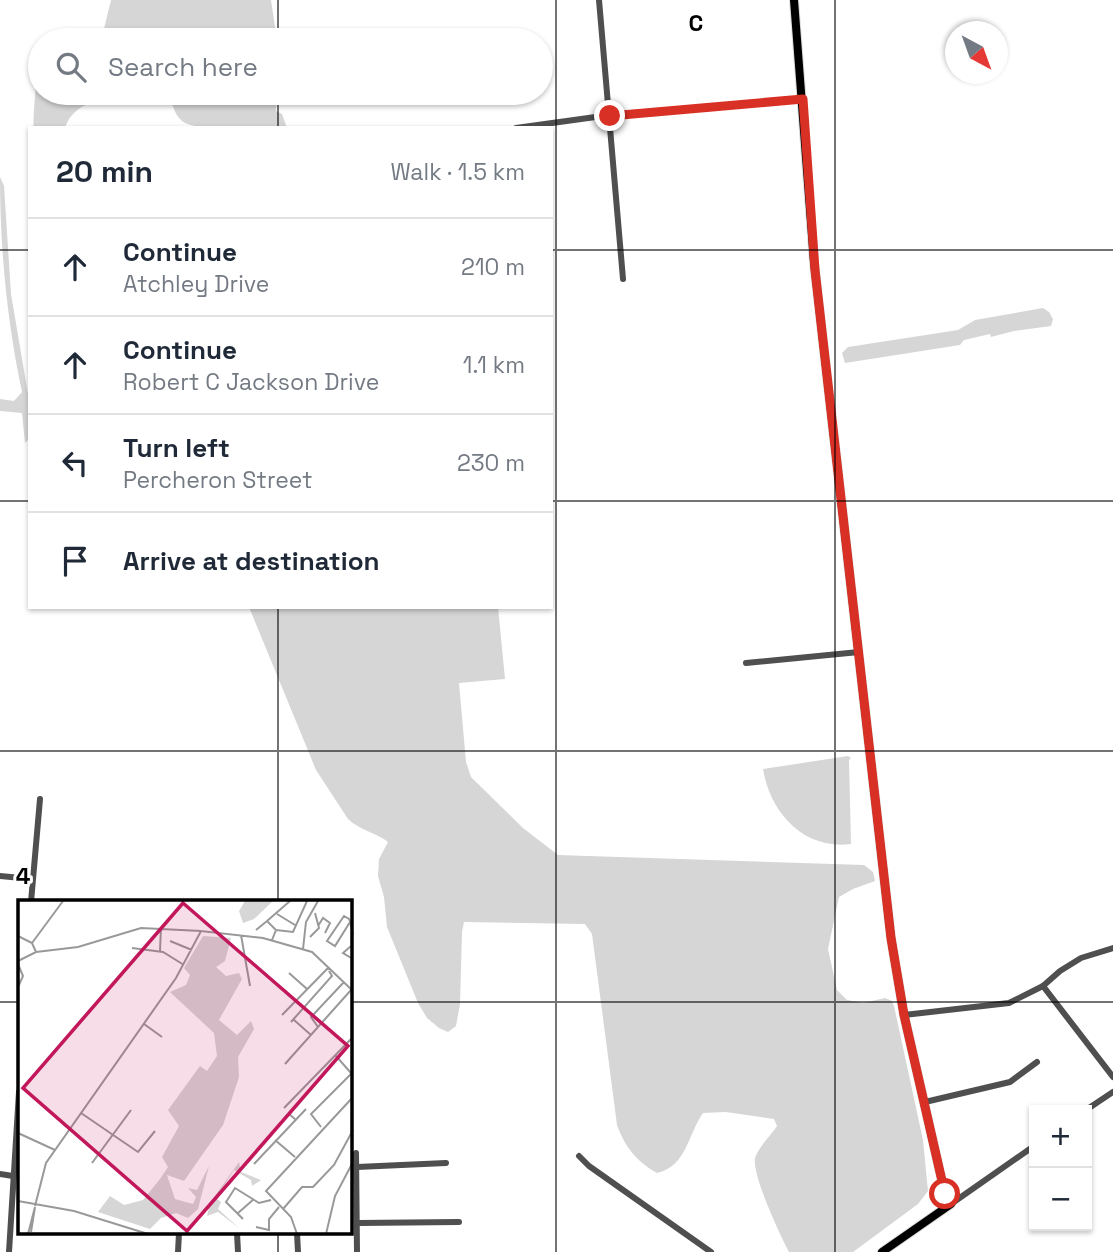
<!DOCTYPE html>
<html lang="en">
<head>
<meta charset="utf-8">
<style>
  body { margin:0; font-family:"Space Grotesk",sans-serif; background:#f2f2f3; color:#1f2937 }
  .controls { position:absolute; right:21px; bottom:21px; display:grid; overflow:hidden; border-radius:0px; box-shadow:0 2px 5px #0004 }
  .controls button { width:63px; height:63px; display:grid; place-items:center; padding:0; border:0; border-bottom:2px solid #e0e1e3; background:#fff; color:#1f2937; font:35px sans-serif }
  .compass { position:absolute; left:945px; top:21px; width:63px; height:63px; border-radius:50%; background:#fff; box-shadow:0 2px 5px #0004; rotate:139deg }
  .stop { position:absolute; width:21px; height:21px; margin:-16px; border:5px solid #d93025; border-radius:50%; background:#fff }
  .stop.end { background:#d93025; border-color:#fff; box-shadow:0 2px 7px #0008 }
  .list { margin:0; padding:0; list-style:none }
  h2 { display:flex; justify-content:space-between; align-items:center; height:91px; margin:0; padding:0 28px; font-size:30px }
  h2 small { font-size:23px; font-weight:400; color:#747a83 }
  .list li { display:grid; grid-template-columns:46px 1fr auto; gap:21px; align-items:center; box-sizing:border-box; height:98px; padding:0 28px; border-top:2px solid #e0e1e3 }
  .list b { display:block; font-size:26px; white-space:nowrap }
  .list p { margin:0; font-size:23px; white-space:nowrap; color:#747a83 }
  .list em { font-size:23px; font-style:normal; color:#747a83 }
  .icon { flex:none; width:38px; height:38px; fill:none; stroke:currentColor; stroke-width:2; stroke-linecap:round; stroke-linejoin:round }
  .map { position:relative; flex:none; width:1113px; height:1252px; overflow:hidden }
  .search { position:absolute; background:#fff; box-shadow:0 2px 5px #0004; left:28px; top:28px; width:525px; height:77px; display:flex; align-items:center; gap:18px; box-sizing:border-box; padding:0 24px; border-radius:38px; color:#747a83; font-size:26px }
  .panel { position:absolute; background:#fff; box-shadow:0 2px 5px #0004; left:28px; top:126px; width:525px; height:483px; border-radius:0px }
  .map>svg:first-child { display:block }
  .green { fill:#d6d6d6 }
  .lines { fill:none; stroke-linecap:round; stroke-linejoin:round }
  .major-casing { stroke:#dbdbdb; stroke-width:10 }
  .minor { stroke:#4f4f4f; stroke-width:6 }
  .major { stroke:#000; stroke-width:8 }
  .route { stroke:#d93025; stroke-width:9 }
  .grid { fill:none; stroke:#000; stroke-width:2; stroke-opacity:0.55 }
  .inset-road { fill:none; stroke:#999; stroke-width:2 }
  .view { fill:#c2185b; fill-opacity:0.15; stroke:#c2185b; stroke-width:3.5 }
  .inset-edge { fill:none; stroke:#000; stroke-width:3.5 }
  .grid-label { font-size:23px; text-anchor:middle; font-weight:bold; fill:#000; stroke:#fff; stroke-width:6; stroke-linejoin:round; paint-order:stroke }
</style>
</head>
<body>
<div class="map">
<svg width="1113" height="1252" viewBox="0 0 1113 1252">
  <rect width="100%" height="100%" fill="#fff"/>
  <g class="green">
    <polygon points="111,0 271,0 277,40 80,40 103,33"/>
    <path d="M40,52V93H126C103,99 73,102 65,128H34C32,122 38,60 40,52Z"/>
    <path d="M166,93H276V111L282,114L287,128C265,128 198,133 182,121C173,114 173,101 166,93Z"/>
    <path d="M0,177L4,186L11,294L28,394L30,438L25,443L22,413L0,411V399L14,401L22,392C7,322 0,248 0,177Z"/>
    <polygon points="1043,308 1049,312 1053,319 1051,326 1014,331 991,337 990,334 964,340 960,345 845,363 842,353 848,347 958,330 975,320"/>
    <path d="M249,607H498L505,679L459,683L466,762L471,777L523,828L558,855L864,865L873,872L875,881L853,889L839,897L828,949L837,990L847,1000L863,1003L885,998L892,1001L894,1006L923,1140L928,1191L918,1204L853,1252H789C780,1235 752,1175 755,1158C758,1148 771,1135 777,1126L774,1119L726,1112L703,1113C688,1134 687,1166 657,1173C636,1161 625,1147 617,1125L592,934L585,924L464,922L462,932L460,1004L456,1026L448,1032L439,1028L427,1018L418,1003L387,927L384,897L378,876L379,859L388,842C375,832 359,830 348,819L316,770Z"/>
    <path d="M848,756L851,758L849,760L851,844C803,850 770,812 763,769Z"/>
  </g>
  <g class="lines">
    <defs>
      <polyline id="major" points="794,0 814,262 891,938 904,1015 945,1194 951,1204 882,1252"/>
    </defs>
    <use href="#major" class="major-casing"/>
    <g class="minor">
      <polyline points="599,0 623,279"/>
      <polyline points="516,128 610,115 803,99"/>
      <polyline points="746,663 859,652"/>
      <polyline points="0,876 32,879"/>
      <polyline points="31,902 40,799"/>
      <polyline points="1043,986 1113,1077"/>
      <polyline points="904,1015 1009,1003 1043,986 1060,971 1081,958 1113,948"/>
      <polyline points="925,1102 1010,1082 1037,1062"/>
      <polyline points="1086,1110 1113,1092"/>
      <polyline points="356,1153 357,1252"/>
      <polyline points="579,1156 589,1166 711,1252"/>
      <polyline points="357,1167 446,1163"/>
      <polyline points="0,1174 13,1176"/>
      <polyline points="951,1204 1034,1146"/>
      <polyline points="358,1223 459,1222"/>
      <polyline points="237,1233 238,1252"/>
      <polyline points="297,1233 298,1252"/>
      <polyline points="9,1252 19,1092"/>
      <polyline points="178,1252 179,1233"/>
    </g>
    <use href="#major" class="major"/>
  </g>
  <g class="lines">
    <polyline class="route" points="610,116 803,99 815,270 891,938 904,1015 945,1194"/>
  </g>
  <path class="grid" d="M278,0V40M556,0V1252M835,0V1252M278,93V128M0,250H30M551,250H1113M0,501H30M551,501H1113M278,607V902M0,751H1113M0,1002H19M350,1002H1113M278,1233V1252"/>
  <g transform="translate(18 900)">
    <rect width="334" height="334" fill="#fff"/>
    <path d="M227,1H255L236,19L225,23L221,11ZM185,36L213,38L207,61L198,67L208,76L221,73L224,79L201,120L219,135L233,121L236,129L220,157L221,177L205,225L166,281L149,275L157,299L175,304L178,297L170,288L179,290L191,266L180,309L170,318L158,313L143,318L132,329L80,312L92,296L106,305L125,300L142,279L150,267L144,257L161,226L150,210L182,166L189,171L199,156L196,133L152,92L168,85L172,75L166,68ZM221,262L223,272L243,280L234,286L233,280L216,270L198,298L203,302L200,309L221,328L200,312L189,316L192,303Z" fill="#d6d6d6"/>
    <path class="inset-road" d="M259,14L277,25M249,21L272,1M332,22L317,46L309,41L326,16L331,19L332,21L335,35M300,26L305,18L312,23L307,33M238,30L249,21L258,30L254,40M258,30L275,32L289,1M223,35L232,86M0,36L14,43L18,52M292,37L301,28L297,13M152,41L174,50M14,43L45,1M333,46L325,53L335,59M114,48L145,52L166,65M285,49L288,22L300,1M142,51L143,27M0,61L18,52L60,47L123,28L183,31M0,64L5,76L0,87M271,73L289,89M264,115L310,68M276,120L293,135M273,122L314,76L311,71M126,124L144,137M300,127L293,117L326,82M318,156L333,173M267,164L333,90M266,208L335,137M63,213L120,252L137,231M278,220L271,214L282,202M303,227L293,214L335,172M0,233L37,250M257,240L277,257M74,263L113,210M236,264L288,209M0,301L56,311L130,334M17,306L28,263L158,78L183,31L245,38L294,52L335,91M265,309L284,287H295L316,265L335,230M220,313L236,299M225,319L208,302L217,288L241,303L253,300M238,327L251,330V319L261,307M13,332L17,307M10,334L17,307M279,334L273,317L248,291L335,197M308,334L317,296L335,262"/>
    <path class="view" d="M165,3L330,146L169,331L5,188Z"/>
    <rect width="334" height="334" class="inset-edge"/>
  </g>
  <g class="grid-label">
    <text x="696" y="31">C</text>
    <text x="23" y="884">4</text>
  </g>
</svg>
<div class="controls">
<button>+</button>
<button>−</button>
</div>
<svg class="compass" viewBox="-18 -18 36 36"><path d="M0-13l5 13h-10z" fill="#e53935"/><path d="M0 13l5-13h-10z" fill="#747a83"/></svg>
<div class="stop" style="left:945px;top:1194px"></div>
<div class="stop end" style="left:610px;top:116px"></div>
<div class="search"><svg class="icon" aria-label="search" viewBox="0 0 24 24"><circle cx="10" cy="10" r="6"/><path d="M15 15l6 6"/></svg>Search here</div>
<section class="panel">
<h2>20 min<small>Walk · 1.5 km</small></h2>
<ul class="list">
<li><svg class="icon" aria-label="ahead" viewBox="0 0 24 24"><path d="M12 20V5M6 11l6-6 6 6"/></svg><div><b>Continue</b><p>Atchley Drive</p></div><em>210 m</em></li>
<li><svg class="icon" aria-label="ahead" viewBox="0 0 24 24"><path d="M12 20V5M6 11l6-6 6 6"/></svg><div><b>Continue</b><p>Robert C Jackson Drive</p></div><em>1.1 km</em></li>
<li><svg class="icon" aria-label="left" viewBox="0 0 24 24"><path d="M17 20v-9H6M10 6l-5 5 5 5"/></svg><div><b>Turn left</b><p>Percheron Street</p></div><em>230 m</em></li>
<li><svg class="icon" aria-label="arrive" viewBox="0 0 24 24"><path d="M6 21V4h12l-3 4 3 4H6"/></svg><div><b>Arrive at destination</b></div></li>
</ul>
</section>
</div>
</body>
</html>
